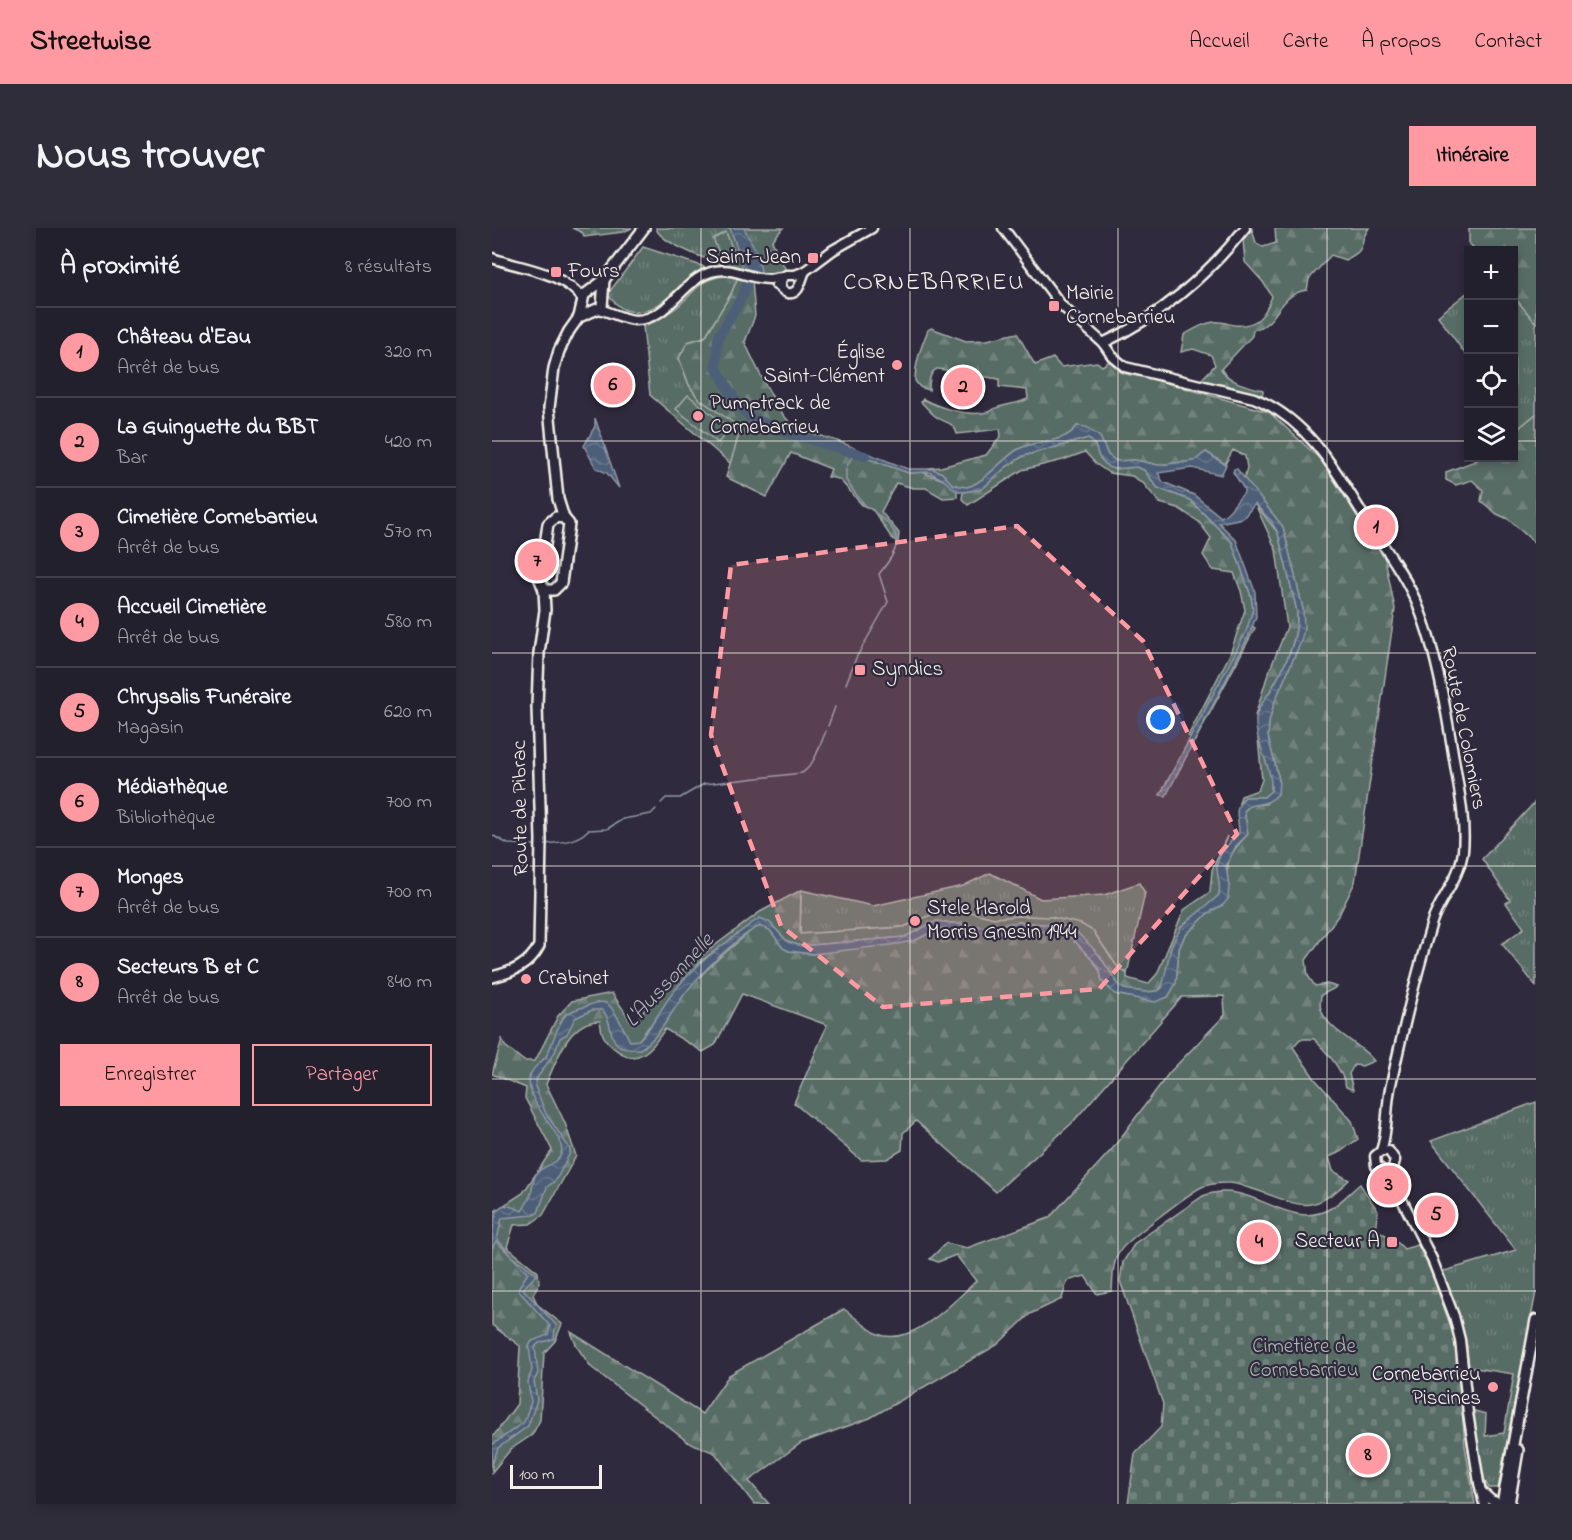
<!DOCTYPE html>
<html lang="fr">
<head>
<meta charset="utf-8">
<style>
  body { margin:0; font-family:"Indie Flower",sans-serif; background:#2f2d3a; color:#f1f3f6 }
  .controls { position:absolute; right:18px; top:18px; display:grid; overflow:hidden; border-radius:0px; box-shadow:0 3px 9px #0003 }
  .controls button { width:54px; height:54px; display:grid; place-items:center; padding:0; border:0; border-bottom:2px solid #403e4a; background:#23202e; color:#f1f3f6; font:30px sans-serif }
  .scale { position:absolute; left:18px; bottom:15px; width:92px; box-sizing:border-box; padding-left:6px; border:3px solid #f4f1e8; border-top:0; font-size:16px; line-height:21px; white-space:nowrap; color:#f4f1e8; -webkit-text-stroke:4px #2f2a3d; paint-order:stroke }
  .you { position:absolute; left:669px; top:492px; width:21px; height:21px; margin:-15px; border:4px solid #fff; border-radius:50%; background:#1a73e8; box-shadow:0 0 0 9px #1a73e833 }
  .badge { display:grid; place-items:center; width:39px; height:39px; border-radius:50%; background:#ff9aa2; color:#111; font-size:20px; font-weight:700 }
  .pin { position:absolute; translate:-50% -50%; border:3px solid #fff; box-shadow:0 2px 6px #0006 }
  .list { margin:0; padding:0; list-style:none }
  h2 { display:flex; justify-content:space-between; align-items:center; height:78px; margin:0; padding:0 24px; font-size:26px }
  h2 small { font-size:20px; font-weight:400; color:#a3a3aa }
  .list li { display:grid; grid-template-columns:39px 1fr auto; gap:18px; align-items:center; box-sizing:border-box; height:90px; padding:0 24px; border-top:2px solid #403e4a }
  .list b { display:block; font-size:22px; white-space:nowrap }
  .list p { margin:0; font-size:20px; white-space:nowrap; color:#a3a3aa }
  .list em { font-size:20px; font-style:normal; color:#a3a3aa }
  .actions { display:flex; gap:12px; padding:18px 24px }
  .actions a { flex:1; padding:14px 0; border:2px solid #ff9aa2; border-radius:0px; text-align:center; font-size:21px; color:#ff9aa2 }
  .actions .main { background:#ff9aa2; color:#111 }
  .icon { flex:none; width:33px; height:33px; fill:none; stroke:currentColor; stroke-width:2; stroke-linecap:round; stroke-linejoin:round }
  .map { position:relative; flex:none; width:1044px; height:1276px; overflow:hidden; border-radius:0px }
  header { display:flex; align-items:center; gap:36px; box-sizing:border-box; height:84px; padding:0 30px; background:#ff9aa2; color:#111 }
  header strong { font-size:28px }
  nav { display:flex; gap:33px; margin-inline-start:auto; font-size:21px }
  .intro { display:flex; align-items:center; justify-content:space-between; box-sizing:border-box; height:144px; padding:0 36px }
  h1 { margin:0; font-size:42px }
  .button { padding:15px 27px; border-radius:0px; background:#ff9aa2; color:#111; font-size:21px; font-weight:700 }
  main { display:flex; gap:36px; padding:0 36px }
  aside { flex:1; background:#23202e; border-radius:0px; box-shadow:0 3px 9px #0003 }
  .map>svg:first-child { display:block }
  .grass { fill:url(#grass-tufts); stroke:#a6aea7; stroke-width:1.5 }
  .forest { fill:url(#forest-firs); stroke:#a6aea7; stroke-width:1.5 }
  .cemetery { fill:url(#cemetery-stones); stroke:#a6aea7; stroke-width:1.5 }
  .pitch { fill:#586c66; stroke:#a6aea7; stroke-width:1.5 }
  .water { fill:url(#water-waves); stroke:#9099a5; stroke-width:1.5 }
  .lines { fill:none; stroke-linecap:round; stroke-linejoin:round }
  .stream { stroke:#9099a5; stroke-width:1.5 }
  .river { stroke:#4d5e78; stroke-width:10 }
  .tertiary-casing { stroke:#f4f1e8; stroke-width:13 }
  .secondary-casing { stroke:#f4f1e8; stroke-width:14 }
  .tertiary { stroke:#2f2a3d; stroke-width:8 }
  .secondary { stroke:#2f2a3d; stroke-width:9 }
  .marked { fill:#ff9aa2; fill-opacity:0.2; stroke:#ff9aa2; stroke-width:4.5; stroke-dasharray:12 8; stroke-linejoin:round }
  .grid { fill:none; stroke:#f4f1e8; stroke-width:1.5; stroke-opacity:0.55 }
  .poi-dot { fill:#ff9aa2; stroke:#2f2a3d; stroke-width:2 }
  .labels { text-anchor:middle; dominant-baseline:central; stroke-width:4.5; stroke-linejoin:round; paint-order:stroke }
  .poi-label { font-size:21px; fill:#f4f1e8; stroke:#2f2a3d; text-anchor:start }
  .street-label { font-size:21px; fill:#f4f1e8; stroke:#2f2a3d }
  .park-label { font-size:21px; fill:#aeb5ae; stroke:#2f2a3d }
  .water-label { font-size:22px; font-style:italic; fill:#b1b6bb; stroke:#2f2a3d }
  .quarter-label { font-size:24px; letter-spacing:1.5px; fill:#f4f1e8; stroke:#2f2a3d }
</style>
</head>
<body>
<header>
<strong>Streetwise</strong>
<nav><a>Accueil</a><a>Carte</a><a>À propos</a><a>Contact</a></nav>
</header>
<div class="intro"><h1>Nous trouver</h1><a class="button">Itinéraire</a></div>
<main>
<aside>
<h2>À proximité<small>8 résultats</small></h2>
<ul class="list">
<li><span class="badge">1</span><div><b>Château d'Eau</b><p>Arrêt de bus</p></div><em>320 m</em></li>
<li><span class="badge">2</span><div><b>La Guinguette du BBT</b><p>Bar</p></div><em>420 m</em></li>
<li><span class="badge">3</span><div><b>Cimetière Cornebarrieu</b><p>Arrêt de bus</p></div><em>570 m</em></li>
<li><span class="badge">4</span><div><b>Accueil Cimetière</b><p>Arrêt de bus</p></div><em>580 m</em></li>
<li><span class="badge">5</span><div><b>Chrysalis Funéraire</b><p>Magasin</p></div><em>620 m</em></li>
<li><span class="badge">6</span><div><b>Médiathèque</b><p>Bibliothèque</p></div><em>700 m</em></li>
<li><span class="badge">7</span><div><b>Monges</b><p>Arrêt de bus</p></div><em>700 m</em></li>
<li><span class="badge">8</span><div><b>Secteurs B et C</b><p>Arrêt de bus</p></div><em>840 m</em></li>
</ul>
<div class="actions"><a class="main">Enregistrer</a><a>Partager</a></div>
</aside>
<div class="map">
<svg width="1044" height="1276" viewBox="0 0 1044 1276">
  <defs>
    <pattern id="grass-tufts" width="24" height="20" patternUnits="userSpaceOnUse" patternTransform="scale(1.5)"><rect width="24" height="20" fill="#586c66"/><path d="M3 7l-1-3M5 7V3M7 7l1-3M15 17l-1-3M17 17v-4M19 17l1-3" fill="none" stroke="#71817c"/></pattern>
    <pattern id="forest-firs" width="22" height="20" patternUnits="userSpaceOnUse" patternTransform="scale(1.5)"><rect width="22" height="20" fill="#586c66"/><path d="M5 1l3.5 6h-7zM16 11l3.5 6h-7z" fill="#71817c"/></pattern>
    <pattern id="cemetery-stones" width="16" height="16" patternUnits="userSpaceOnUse" patternTransform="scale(1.5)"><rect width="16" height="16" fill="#586c66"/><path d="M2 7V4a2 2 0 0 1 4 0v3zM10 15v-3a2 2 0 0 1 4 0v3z" fill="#71817c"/></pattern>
    <pattern id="water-waves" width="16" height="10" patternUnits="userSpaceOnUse" patternTransform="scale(1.5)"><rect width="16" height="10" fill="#4d5e78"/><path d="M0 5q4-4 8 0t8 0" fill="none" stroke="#67768b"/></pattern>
  </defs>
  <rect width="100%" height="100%" fill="#2f2a3d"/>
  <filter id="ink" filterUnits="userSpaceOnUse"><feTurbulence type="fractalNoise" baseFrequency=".0167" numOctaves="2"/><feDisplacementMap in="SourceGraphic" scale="12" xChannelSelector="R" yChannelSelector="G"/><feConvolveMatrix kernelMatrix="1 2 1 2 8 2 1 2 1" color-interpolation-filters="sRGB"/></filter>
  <g filter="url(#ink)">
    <g class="grass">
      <path d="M164,0H291L280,13L294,42C292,44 289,46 287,47C268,52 168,20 164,0Z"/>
      <path d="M151,19L210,38L213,40C187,53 167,92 133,82C127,80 120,71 115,67Z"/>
      <path d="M236,47L246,49L239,66L213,109L196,114L187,130L197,157L206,170L249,200L239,236L158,167L151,98C163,92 174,88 185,79C207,61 204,52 236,47Z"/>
      <polygon points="976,64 976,130 946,88"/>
      <polygon points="1022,69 1044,95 1044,186 1023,203"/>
      <polygon points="1044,573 1044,758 1010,716 1032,700 1014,675 1018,672 990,631"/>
      <polygon points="498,645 549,671 612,667 647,655 653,665 635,746 624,737 601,703 559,689 528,688 502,690 479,684 443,685 412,699 308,706 309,662 381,678 471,658"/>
      <polygon points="1044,874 1044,1064 1006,1260 997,1260 992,1251 979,1182 994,1186 993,1208 1012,1205 1022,1146 977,1139 974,1114 949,1044 1024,1022 939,913"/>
    </g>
    <g class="forest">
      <path d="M783,0H877C864,18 878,20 853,32L839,27L817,51L815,62C785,66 787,97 761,102L760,108L729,141C738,155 755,158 771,162L770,170L764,166L709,152L723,137L719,127L701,121L689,124L692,107C702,101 712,95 723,94C729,93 736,96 742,97C765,99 773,88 780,68L771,54L753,34L751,12L760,1L764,15L771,19L784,15Z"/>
      <polygon points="977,0 1044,0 1044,95 1022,69 1022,22 983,22 977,15"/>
      <path d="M246,49L260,52L263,88L253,114C259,128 287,187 298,194C317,208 342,209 362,220L361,225L417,245L430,244L452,252L465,262V269L451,270L434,260H421L404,255L389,284L407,305L406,315L399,309L381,282L370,277L347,251L336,249L339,241L299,225L275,269L234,249L249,200L206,170L197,157L187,130L196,114L213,109L239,66Z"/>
      <path d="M439,100L474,113L495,112L525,105L543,137L561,130L569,139L605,134L610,138L618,133L627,139V143C636,148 644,147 654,149L777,184L829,232L893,331L903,381L863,654L848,685L814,732L816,748L823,758L835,756L845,759L829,767C829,771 827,777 829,781C835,803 870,816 882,833L870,838L862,837L857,846L861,862L854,859C849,839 836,826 822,811H808L801,819L823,851L860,893L866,911L848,924L837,929L841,943L857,952C815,993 803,973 757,960C750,958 742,954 735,955C728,955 718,956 712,958C702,961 633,1014 628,1023C620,1034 621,1050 620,1063L605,1066L593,1048L575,1053L570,1071L538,1086L505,1117L378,1190L309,1215L257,1253L277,1276H262L223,1225L196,1214L99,1139L85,1119L79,1104L210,1186L237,1147L352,1081C362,1088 374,1100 386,1106C419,1120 462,1074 484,1053L464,1027L446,1034L438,1031L454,1015L475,1020L557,990L621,920L677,845L733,787L732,768L690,769L580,895L504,964L424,893L411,905L410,922L395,931L369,932L302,875L335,797L250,766L223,817L211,824L173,801C166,811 158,824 146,828C134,832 116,818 111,807C109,803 109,798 108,793C77,792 65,832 54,856L73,895L84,928L51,987L38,996L22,997L15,1019L46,1044L47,1055L41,1067L46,1077L70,1096L63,1113L52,1125L48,1192L40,1207L19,1221L0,1244V1210L25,1176L28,1118L0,1097V985L31,965L60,922L33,870L34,860L0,846L10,811L13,818L32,833H43L66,788L80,773L120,765L141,796L178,751L268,684L309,662L308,706L412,699L443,685L479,684L502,690L528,688L559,689L589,696L601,703L624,737L635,746V750L656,756L665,746L692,682L718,664L720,642L735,608L725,637L728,660L727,667L679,719L672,756L666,763L653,764L632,761L626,756L607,727L569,698L528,694L491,699L445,693L413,709L309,718L296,714L277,694L268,690L209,733L147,812L152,819L167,803L195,761L227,730L261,701L268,697L278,702L291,720L297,723L321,726L424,712L445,701L500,705L540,702L572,706L580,710L603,735L608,743L610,753L623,766L659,773L676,769L684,755L687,721L692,709L716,685L737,658C731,633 739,624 756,606L752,583L759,577L774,576L787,552L776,509L777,494L782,475L809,413L811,381L791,299L752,251L755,240L753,228L741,222L733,236L714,224L703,233L666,237L643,232L624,233L616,227L608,209L585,198C571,218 545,210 525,222C511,231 491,256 475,259C471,259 465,257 461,257L450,245L437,240L449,239L494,227L509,208L508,201L465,206C462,193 453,196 443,188C438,184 434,179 429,174L431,171C448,180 476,189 496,184C499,184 501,181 504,180C515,176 525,176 536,171L535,162L507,159V151C499,150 448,140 445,141C437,144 437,155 437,162L428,159L423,153C423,135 429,119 436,102Z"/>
      <polygon points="1044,186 1044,316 1016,291 1005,286 989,273 991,262 980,252 964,257 954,252 954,244 983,233 988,230 1022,230 1022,204"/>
      <polygon points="596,210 603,217 607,229 622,241 644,239 652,242 666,260 698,272 740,314 759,368 761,381 757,396 763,400 703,513 696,508 738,426 753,382 749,363 742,345 721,342 711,327 719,310 707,294 686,280 668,275 651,255 640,248 617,245 604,236 593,224 571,232 530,242 476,277 470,271 471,264 490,261 514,239 531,228"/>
      <path d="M763,276L786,305L805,383C807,421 782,457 763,488L775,449L795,399L784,322Z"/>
      <polygon points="766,510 780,550 779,563 772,569 753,569 747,575 749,568 766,562 770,552"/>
    </g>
    <g class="cemetery">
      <polygon points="80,0 140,0 131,4 92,9 91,5"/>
      <path d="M868,956L886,983L883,1001L904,1013L912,1021L926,1017L940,1046L961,1105L966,1133L973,1218L983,1276H636L643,1226L669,1199L671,1176L628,1053L631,1034L643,1015L711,968C760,949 796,1006 839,980C850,974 859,963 868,956Z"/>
    </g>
    <g class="pitch">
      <polygon points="234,4 240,20 239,28 227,24 221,11"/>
      <polygon points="196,167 238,201 226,215 184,181"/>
    </g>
    <g class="water">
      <polygon points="238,0 252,0 263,21 270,46 250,42 250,34"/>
      <polygon points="103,190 127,260 115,245 104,240 92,218 103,198"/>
      <path d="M585,198L594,199L608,209L616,227L624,233L643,232L666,237L702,233L714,224L734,237L729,247L700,240L666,245L671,254L702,267L729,289C740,284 743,273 752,265V261L741,244L742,241H745L791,299L811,381L812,400L809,413L782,475L777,494L776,509L787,552L786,566C772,582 761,571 752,583L756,606L744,618L734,638L737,658L736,671L731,677L716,685L692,709L687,721L684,755L676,769L663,774L623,766L610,753L608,743L603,735L580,710L572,706L540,702L500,705L445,701L424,712L406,716L321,726L297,723L291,720L278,702L268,698C247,707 209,745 195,763C180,781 169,809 148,821C109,823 126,798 110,782H100L83,790L75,806L68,810L63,824L45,850L43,858L54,886L78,921V925L64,952L55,959L46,985L41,987L10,990L5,1011L21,1029L45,1046L31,1061L65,1098L63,1101L62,1111L47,1115L43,1119L46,1145L42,1153L45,1172L36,1198L6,1220L0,1237V1217L32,1194L39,1174L36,1154L40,1142L37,1118L40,1113L56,1107L58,1098L27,1063V1059L36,1045L4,1013L0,1021C0,1012 1,982 10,978C15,976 25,981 30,983C33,978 37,972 39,967C41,960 40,951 45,945C51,937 66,937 69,926C76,907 31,876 38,848C40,838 50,835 55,827C61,815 64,800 72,789C76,783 85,781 92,779C98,777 107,772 114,775C122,778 133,804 138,813L147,812C161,799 168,781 180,766C202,737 230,717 260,695L268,690L277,694L296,714L309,718L413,709L444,693L491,699L528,694L569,698L583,703L594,713L607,727L626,756L632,761L653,764L666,763L670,760L679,719L689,699L727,667C729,658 726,651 725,642C723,627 738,615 747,605C747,588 740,583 753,569H772L779,563C781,537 762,516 764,490C764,481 774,470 779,462C793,438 807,411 805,383L786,305L779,293L763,276L751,290L727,295L744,312L763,364L764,389L756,409L674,568L668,567L754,404L761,381L759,368L740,314L698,272L666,260L652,242L644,239L622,241L616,239L607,229L603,217L596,210L531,228L514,239L490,261L471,264L463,262L452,252L437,244L417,245L360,225L362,220L416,241H441L450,245L461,257C465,257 471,259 475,259C491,256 510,231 525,222C545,210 571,218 585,198Z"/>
    </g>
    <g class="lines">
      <g class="stream">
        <path d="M354,456L364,430L396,374L387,346C393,338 402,328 404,318C408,298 383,286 371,275C365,268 359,260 354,252V240L362,225"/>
        <polyline points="336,498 343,479"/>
        <path d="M169,575L174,570H188L212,556L310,545C323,537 328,516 334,503"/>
        <polyline points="0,607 16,616 44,617"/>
        <path d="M53,616C68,614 85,614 96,602L115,601L131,591L159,586L164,581"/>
      </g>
      <polyline class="river" points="259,39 252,65 226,110 224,139 246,177 258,189 299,206 373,228"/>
      <defs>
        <g id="tertiary">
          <path d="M511,0L570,78L611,115L620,128L633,139L762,170C819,193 847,248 878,298C894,321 911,345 923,371C943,416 953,476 961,525C966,557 974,591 971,623C968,650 948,670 940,694C924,748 910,805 898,861C894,881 896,903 889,923"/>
          <path d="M0,30C31,41 69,43 91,71"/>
          <path d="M284,57C289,59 291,64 296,65C308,67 309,51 313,43"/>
          <polyline points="289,59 289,52 294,47 303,47 313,43 341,22 380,0"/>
          <path d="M107,81C119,84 130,91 143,92C177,92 189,53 219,44C239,37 258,52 278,51C282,50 286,49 291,49"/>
          <path d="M611,115C666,90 716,47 753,0"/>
          <polyline points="904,960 892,943 884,938 883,928 889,923 897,923 903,932 901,940 904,960 940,1031 962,1088 968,1112 976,1185 987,1255 992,1276"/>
          <polyline points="989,1263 999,1272 1010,1276"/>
        </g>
        <g id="secondary">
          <polyline points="87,89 110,79 112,52"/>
          <polyline points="52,362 62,362 69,355 77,296 72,290 66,271 57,180 62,140 67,123 77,103 87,89 92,67 112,52 152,0"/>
          <path d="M0,749C21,744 37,737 47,718L49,612L45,478L47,425L53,382L52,362L48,352L56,296L64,289L72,290"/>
          <polyline points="1010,1276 1044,1092"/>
          <polyline points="1017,1276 1026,1222"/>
        </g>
      </defs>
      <use href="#tertiary" class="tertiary-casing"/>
      <use href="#secondary" class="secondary-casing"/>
      <use href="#tertiary" class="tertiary"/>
      <use href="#secondary" class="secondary"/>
    </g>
  </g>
  <path class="marked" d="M525,298L651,413L745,606L607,761L391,779L289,698L219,507L239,337Z"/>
  <path class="grid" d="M209,0V1276M418,0V1276M626,0V1276M835,0V1276M0,213H976M1022,213H1044M0,425H1044M0,638H1044M0,851H1044M0,1063H1044"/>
  <g class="poi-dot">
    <rect x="315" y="24" width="12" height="12" rx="3"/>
    <rect x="58" y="38" width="12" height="12" rx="3"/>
    <rect x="556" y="72" width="12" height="12" rx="3"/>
    <circle cx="405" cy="137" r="6"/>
    <circle cx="206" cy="188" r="6"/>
    <rect x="362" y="436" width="12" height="12" rx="3"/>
    <circle cx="423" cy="693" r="6"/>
    <circle cx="34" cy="751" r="6"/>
    <rect x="894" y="1008" width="12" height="12" rx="3"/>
    <circle cx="1001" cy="1159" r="6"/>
  </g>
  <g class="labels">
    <g class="poi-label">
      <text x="309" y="30" text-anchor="end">Saint-Jean</text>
      <text x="76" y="44">Fours</text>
      <text x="574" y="66">Mairie<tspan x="574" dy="24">Cornebarrieu</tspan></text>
      <text x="393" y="125" text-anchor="end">Église<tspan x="393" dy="24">Saint-Clément</tspan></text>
      <text x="218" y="176">Pumptrack de<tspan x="218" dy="24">Cornebarrieu</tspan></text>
      <text x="380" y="442">Syndics</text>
      <text x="435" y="681">Stele Harold<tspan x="435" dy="24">Morris Gnesin 1944</tspan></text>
      <text x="46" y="751">Crabinet</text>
      <text x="888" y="1014" text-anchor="end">Secteur A</text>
      <text x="989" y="1147" text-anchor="end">Cornebarrieu<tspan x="989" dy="24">Piscines</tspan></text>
    </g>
    <g class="street-label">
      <text transform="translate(971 500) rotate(79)">Route de Colomiers</text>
      <text transform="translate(29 580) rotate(-91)">Route de Pibrac</text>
    </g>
    <g class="park-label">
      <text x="812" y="1119">Cimetière de<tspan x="812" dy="24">Cornebarrieu</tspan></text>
    </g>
    <g class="water-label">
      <text transform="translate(178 753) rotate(-47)">L'Aussonnelle</text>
    </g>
    <g class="quarter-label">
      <text x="442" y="55">CORNEBARRIEU</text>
    </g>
  </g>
</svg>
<div class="controls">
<button>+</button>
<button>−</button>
<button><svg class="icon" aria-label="locate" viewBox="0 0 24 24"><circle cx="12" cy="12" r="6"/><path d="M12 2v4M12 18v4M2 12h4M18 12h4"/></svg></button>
<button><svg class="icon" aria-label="layers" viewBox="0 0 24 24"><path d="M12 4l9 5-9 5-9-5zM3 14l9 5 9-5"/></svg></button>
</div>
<div class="scale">100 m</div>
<div class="you"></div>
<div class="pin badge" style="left:884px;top:299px">1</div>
<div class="pin badge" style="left:471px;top:159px">2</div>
<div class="pin badge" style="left:897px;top:957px">3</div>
<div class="pin badge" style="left:767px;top:1014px">4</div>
<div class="pin badge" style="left:944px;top:987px">5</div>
<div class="pin badge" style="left:121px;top:157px">6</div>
<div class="pin badge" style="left:45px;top:333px">7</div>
<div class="pin badge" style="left:876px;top:1227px">8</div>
</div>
</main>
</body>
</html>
